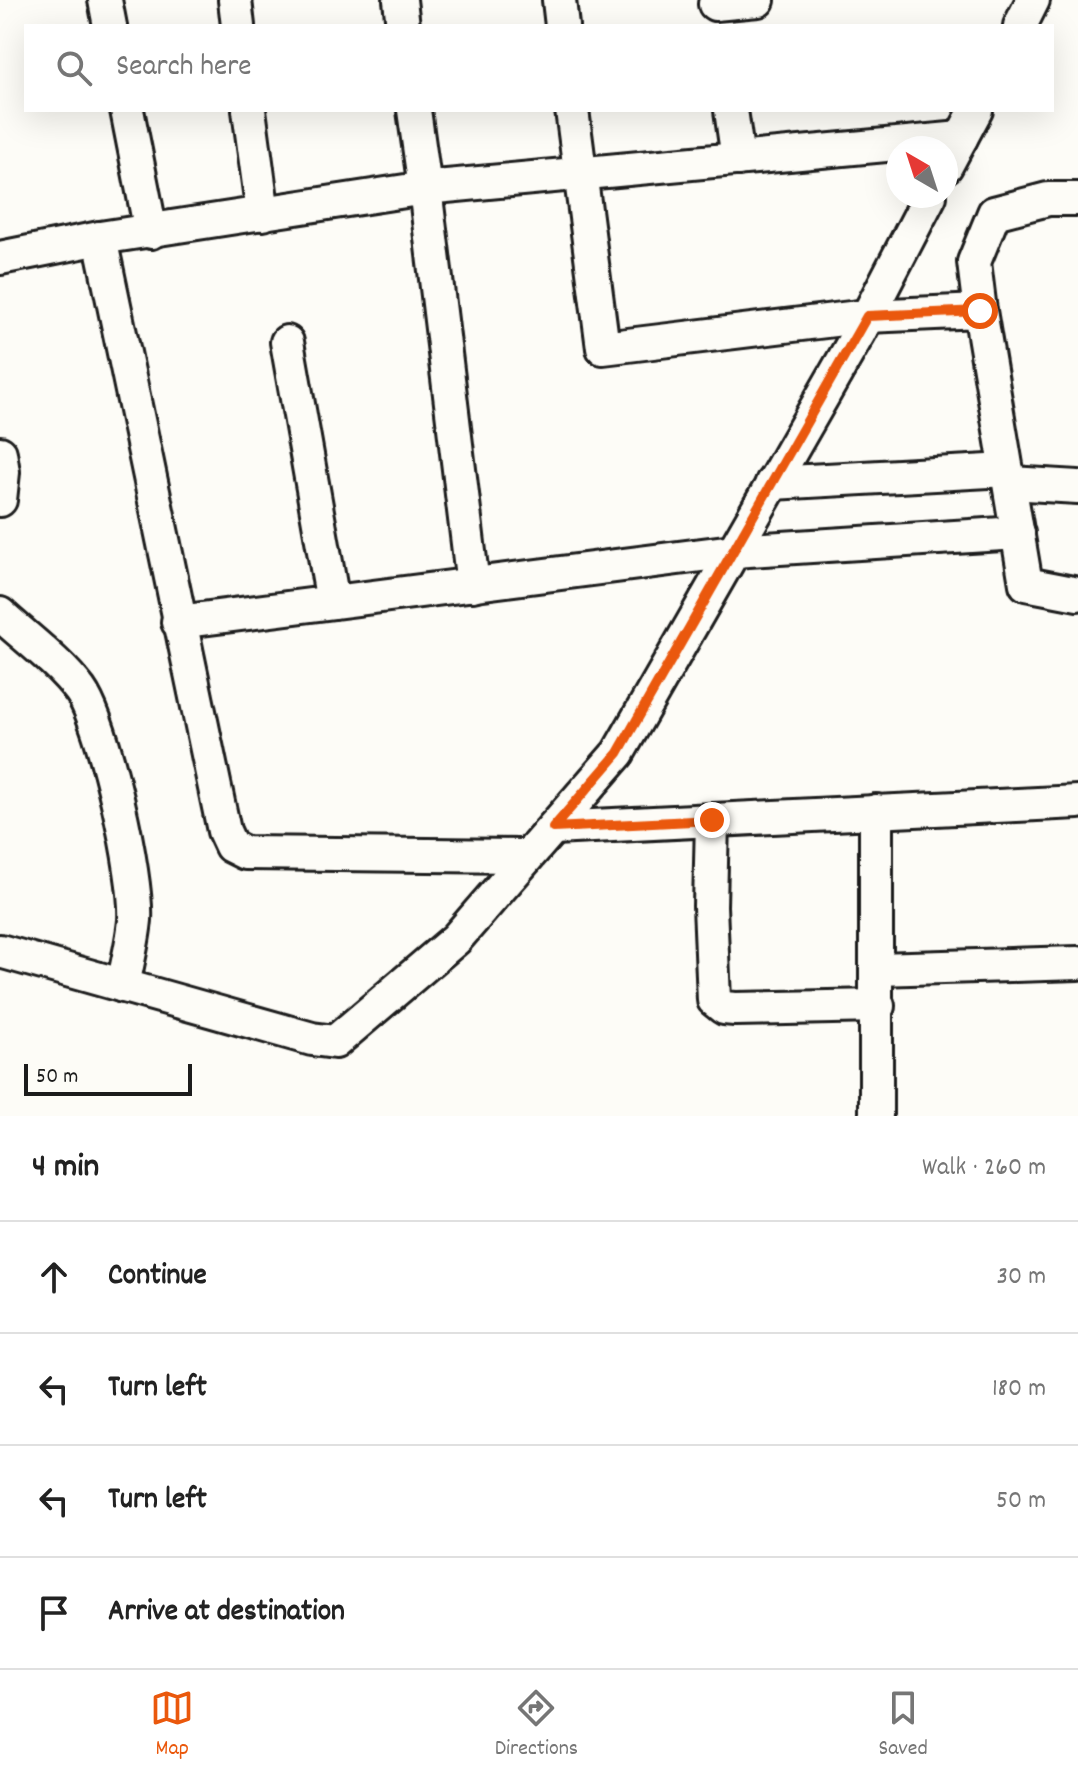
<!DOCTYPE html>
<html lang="en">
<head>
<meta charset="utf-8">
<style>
  body { margin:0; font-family:Dekko,sans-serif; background:#f2f2f2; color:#222 }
  .compass { position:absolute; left:886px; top:136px; width:72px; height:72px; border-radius:50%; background:#fff; box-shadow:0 8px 32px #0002; rotate:321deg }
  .scale { position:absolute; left:24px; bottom:20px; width:168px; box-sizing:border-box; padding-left:8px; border:4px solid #1c1c1c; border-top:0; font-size:22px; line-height:28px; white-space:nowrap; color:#1c1c1c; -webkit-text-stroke:6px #fdfcf7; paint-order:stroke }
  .stop { position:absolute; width:24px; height:24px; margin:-18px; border:6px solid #ea580c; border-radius:50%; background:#fff }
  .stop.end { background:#ea580c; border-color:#fff; box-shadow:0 2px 8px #0008 }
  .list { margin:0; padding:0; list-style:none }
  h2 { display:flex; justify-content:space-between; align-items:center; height:104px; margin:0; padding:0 32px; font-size:34px }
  h2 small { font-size:26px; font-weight:400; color:#767676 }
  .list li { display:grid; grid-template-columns:52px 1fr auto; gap:24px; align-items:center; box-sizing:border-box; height:112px; padding:0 32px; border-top:2px solid #e0e0e0 }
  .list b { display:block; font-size:30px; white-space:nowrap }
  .list em { font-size:26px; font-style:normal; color:#767676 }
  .icon { flex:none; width:44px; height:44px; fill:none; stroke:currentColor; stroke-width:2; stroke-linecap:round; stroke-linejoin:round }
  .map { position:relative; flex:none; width:1078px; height:1116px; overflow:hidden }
  .search { position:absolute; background:#fff; box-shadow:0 8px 32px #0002; left:24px; right:24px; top:24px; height:88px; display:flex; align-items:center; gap:20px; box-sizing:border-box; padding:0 28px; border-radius:0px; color:#767676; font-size:30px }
  .sheet { height:552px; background:#fff }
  nav { display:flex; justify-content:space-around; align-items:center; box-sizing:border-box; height:112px; border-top:2px solid #e0e0e0; background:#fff; font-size:22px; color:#767676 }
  nav a { display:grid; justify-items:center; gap:4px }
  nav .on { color:#ea580c }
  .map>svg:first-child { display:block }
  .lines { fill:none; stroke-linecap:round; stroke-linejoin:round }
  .minor-casing { stroke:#1c1c1c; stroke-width:38 }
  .minor { stroke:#fdfcf7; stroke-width:32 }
  .route { stroke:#ea580c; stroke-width:10 }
</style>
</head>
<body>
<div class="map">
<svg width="1078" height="1116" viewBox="0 0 1078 1116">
  <rect width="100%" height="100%" fill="#fdfcf7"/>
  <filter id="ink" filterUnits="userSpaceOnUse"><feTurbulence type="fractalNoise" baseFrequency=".0125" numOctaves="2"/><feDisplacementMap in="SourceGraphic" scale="16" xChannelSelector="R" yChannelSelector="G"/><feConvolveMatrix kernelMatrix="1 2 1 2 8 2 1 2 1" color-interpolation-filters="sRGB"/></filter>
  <g filter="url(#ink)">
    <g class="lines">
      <defs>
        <g id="minor">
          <polyline points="105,0 110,26"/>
          <polyline points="235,0 238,26"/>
          <polyline points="400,0 403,26"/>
          <polyline points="559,0 562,26"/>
          <polyline points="715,4 758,0"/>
          <polyline points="1020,26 1033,0"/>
          <polyline points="127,110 151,232"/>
          <polyline points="249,110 263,214"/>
          <polyline points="414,110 425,188 961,138"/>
          <polyline points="572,110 603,348 867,316 980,311 1026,584 1078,594"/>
          <polyline points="731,110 738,159"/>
          <polyline points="946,166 976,110"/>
          <polyline points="100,238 224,831 231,846 245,853 526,856"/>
          <polyline points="0,258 100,238 425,188 473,585"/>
          <polyline points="980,311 974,262 994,213 1048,199 1078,199"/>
          <polyline points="287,342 333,602"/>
          <polyline points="0,453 3,472 0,500"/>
          <polyline points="772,483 1007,470"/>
          <polyline points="1010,483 1078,487"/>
          <path d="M0,614C26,638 59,662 80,690C104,723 138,877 135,920C133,942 127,964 123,986"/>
          <polyline points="178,622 733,551 1018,533"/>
          <polyline points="712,820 710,906 714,1000 724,1008 735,1009 878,1006"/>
          <polyline points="553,828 1078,802"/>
          <polyline points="0,951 312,1039 335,1042 456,939 618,753 860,331 930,196"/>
          <polyline points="877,969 1078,963"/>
          <polyline points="876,1116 876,811"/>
        </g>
      </defs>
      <use href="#minor" class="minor-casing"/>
      <use href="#minor" class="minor"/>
    </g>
  </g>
  <g class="lines" filter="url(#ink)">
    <polyline class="route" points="712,820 553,828 618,753 867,316 980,311"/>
  </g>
</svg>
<svg class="compass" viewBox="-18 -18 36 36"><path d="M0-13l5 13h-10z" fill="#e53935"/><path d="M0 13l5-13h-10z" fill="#767676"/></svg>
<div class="scale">50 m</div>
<div class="stop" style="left:980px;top:311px"></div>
<div class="stop end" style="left:712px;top:820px"></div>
<div class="search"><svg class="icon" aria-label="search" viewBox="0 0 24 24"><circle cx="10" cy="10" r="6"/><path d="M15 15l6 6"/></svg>Search here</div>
</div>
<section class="sheet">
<h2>4 min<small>Walk · 260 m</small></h2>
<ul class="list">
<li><svg class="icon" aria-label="ahead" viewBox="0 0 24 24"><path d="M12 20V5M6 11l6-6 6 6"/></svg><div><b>Continue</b></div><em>30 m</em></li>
<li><svg class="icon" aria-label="left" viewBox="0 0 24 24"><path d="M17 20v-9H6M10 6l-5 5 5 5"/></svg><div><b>Turn left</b></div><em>180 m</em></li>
<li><svg class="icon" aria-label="left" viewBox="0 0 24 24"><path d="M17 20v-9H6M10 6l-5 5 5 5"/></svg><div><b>Turn left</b></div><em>50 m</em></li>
<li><svg class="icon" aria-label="arrive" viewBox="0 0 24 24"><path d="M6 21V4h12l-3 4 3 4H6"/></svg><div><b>Arrive at destination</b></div></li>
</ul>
</section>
<nav>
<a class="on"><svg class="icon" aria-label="map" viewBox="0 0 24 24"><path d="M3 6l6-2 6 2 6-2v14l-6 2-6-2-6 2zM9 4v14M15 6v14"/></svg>Map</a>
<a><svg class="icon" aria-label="directions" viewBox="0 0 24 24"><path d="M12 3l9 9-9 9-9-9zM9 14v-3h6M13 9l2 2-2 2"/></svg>Directions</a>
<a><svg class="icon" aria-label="saved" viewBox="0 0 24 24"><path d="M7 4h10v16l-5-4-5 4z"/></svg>Saved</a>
</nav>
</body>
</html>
